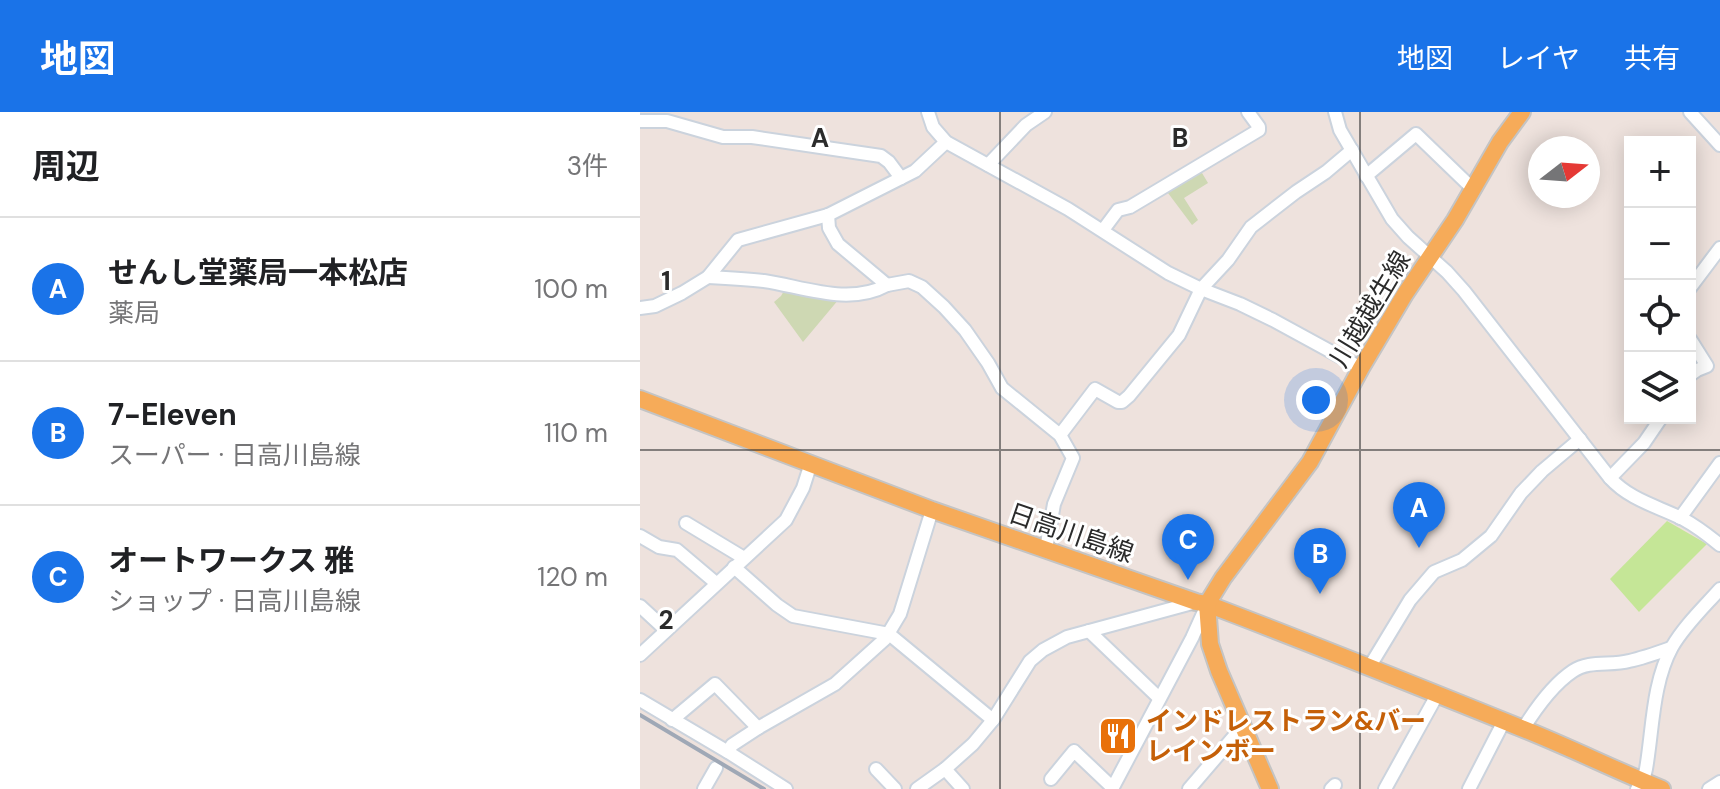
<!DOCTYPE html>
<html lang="ja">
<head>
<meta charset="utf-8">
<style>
  body { margin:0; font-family:"DM Sans","Noto Sans JP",sans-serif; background:#f6f6f6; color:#202124 }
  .controls { position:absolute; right:24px; top:24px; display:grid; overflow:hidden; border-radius:0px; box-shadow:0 4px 20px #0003 }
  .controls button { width:72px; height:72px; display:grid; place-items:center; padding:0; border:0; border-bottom:2px solid #e0e0e0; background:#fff; color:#202124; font:40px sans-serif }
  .compass { position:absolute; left:888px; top:24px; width:72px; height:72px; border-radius:50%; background:#fff; box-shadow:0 4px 20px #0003; rotate:73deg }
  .you { position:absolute; left:676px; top:288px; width:28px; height:28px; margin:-20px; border:6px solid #fff; border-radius:50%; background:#1a73e8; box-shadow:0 0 0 12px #1a73e833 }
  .badge { display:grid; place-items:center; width:52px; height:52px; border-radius:50%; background:#1a73e8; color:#fff; font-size:26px; font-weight:700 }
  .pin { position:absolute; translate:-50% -66px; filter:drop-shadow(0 2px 4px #0008) }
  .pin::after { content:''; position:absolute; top:42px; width:28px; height:24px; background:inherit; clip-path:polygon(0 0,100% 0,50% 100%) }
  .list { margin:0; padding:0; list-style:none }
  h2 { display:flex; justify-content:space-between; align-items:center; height:104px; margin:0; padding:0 32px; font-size:34px }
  h2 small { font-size:26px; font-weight:400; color:#757577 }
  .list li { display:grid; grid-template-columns:52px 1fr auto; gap:24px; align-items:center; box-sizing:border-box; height:144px; padding:0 32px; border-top:2px solid #e0e0e0 }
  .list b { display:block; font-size:30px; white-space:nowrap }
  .list p { margin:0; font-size:26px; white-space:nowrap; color:#757577 }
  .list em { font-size:26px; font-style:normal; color:#757577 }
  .icon { flex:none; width:44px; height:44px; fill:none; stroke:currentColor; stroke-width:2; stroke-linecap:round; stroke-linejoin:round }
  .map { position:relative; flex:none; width:1080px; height:677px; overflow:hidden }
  header { display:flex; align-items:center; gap:48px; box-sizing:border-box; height:112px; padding:0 40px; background:#1a73e8; color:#fff }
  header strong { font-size:38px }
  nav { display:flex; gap:44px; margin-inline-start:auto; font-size:28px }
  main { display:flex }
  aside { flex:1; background:#fff }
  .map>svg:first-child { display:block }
  .green { fill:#c5e697 }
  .cemetery { fill:#ced8b3 }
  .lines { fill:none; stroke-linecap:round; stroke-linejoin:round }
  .minor-casing { stroke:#cbd3dd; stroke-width:16 }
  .major-casing { stroke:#c4c4c4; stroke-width:20 }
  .minor { stroke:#fff; stroke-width:12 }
  .major { stroke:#f6ab59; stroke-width:16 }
  .rail { stroke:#9fa8b6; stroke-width:4 }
  .grid { fill:none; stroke:#2b2b2b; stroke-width:2; stroke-opacity:0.55 }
  .labels { text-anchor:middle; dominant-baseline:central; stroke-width:6; stroke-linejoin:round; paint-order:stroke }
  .street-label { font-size:26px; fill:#2b2b2b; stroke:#fff }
  .food-label { font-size:26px; font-weight:bold; fill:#c56008; stroke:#fff; text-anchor:start }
  .grid-label { font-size:26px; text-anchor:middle; font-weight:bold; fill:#2b2b2b; stroke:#fff; stroke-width:6; stroke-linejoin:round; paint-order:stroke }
</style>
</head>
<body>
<header>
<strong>地図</strong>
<nav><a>地図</a><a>レイヤ</a><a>共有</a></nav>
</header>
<main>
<aside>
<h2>周辺<small>3件</small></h2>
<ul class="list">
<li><span class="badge">A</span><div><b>せんし堂薬局一本松店</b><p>薬局</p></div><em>100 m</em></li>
<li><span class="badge">B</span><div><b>7-Eleven</b><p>スーパー · 日高川島線</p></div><em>110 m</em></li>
<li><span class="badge">C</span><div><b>オートワークス 雅</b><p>ショップ · 日高川島線</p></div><em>120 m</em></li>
</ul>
</aside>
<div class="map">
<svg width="1080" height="677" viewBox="0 0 1080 677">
  <rect width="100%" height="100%" fill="#eee2dd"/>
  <polygon class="green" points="1027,409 1067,432 999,500 970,467"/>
  <g class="cemetery">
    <polygon points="559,56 568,71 544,86 558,108 552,113 525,77"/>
    <polygon points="145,177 199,187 163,230 134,190 141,184"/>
  </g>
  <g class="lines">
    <defs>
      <g id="minor">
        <polyline points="288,0 293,15 306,30 428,97 528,161 561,177 600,192 633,208 721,256"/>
        <path d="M695,0L700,18L752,107L768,125L807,160L824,179L970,366C990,388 1017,394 1043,407C1056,414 1069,424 1080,433"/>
        <polyline points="1050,0 1080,33"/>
        <polyline points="0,9 27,9 83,25 112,25 241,44 249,50 261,66"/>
        <polyline points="348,53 386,13 405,0"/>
        <polyline points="726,64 776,22 833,77"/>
        <polyline points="188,103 189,116 198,132 247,173 269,169 282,175 304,195 325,218 348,251 362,276 420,323 433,346 414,392 406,437"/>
        <polyline points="463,118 478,98 490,95 619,18 619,15 608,0"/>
        <path d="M68,165C87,166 106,167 124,169C164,175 209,194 247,173"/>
        <polyline points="1050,176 1080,136"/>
        <polyline points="0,196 15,194 42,181 68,165 98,128 188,103 275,59 306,30"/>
        <polyline points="1050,227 1067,254 1057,258 1050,263"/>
        <polyline points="420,323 455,277 478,290 482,290 489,284 539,223 561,177 588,148 611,115 656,80 686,60 712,38"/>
        <polyline points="970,366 1004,331 1021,306"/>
        <polyline points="1040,406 1080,351"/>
        <polyline points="46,411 104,446"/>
        <polyline points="0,424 19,435 37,438 76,471"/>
        <polyline points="94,455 137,493 153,504 249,522 353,608"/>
        <polyline points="0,494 26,518"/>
        <polyline points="449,519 519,586"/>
        <polyline points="0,543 146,408 163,376 171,351"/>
        <polyline points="730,554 770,488 794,460 822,448 851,424 881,381 902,359 940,327"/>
        <polyline points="0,588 88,640 146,677"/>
        <polyline points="32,608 75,572 118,616"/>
        <path d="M883,617C896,596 912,573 933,559C949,548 971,554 989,549C1003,546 1017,541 1031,536"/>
        <polyline points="88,640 92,633 118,616 195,572 245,527 260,502 292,398"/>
        <polyline points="236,657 255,677"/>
        <polyline points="305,657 323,677"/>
        <polyline points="411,667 434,639 473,676"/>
        <polyline points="64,677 76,656"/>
        <polyline points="277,677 305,657 333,632 353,608 390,549 403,538 427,525 556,490"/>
        <polyline points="472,677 552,526 566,495"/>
        <polyline points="549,677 603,614"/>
        <polyline points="691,677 695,673"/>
        <polyline points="745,677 797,583"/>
        <polyline points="829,677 864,609"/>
        <path d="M997,677L1003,669L1006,657C1013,617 1012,572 1032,535C1044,514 1064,495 1080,477"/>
        <polyline points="1069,677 1080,670"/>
      </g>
      <g id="major">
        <path d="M0,287L292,398L556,490L567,492C673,532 777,574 881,616C929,635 975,658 1022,677"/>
        <polyline points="630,677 579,559 570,532 567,492 583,466 670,350 721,256 765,182 815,108 860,30 882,0"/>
      </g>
    </defs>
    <use href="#minor" class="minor-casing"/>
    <use href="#major" class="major-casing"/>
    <use href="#minor" class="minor"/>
    <use href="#major" class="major"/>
    <polyline class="rail" points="0,603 124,677"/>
  </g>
  <path class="grid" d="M360,0V677M720,0V677M0,338H1080"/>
  <defs>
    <symbol id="restaurant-square" viewBox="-11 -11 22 22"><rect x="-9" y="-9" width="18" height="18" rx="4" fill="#e8710a" stroke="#fff"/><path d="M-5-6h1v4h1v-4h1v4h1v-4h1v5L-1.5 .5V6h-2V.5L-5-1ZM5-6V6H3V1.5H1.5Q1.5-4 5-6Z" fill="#fff"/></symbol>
  </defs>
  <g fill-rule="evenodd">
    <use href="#restaurant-square" x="456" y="602" width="44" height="44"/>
  </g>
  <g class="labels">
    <g class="street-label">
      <text transform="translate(730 197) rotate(-59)">川越越生線</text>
      <text transform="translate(431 421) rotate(19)">日高川島線</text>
    </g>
    <g class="food-label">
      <text x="506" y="609">インドレストラン&amp;バー<tspan x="506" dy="30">レインボー</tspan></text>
    </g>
  </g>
  <g class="grid-label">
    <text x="180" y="35">A</text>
    <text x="540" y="35">B</text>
    <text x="26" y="178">1</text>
    <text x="26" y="517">2</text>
  </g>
</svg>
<div class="controls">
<button>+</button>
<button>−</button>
<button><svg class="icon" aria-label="locate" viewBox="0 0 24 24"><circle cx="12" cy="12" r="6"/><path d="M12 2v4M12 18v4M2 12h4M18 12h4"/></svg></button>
<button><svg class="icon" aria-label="layers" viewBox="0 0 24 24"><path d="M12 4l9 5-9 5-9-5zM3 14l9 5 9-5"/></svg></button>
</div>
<svg class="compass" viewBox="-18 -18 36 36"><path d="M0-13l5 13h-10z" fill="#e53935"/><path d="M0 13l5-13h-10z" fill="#757577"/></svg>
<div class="you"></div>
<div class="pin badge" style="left:779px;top:436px">A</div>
<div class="pin badge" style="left:680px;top:482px">B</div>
<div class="pin badge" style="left:548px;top:468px">C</div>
</div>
</main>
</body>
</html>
